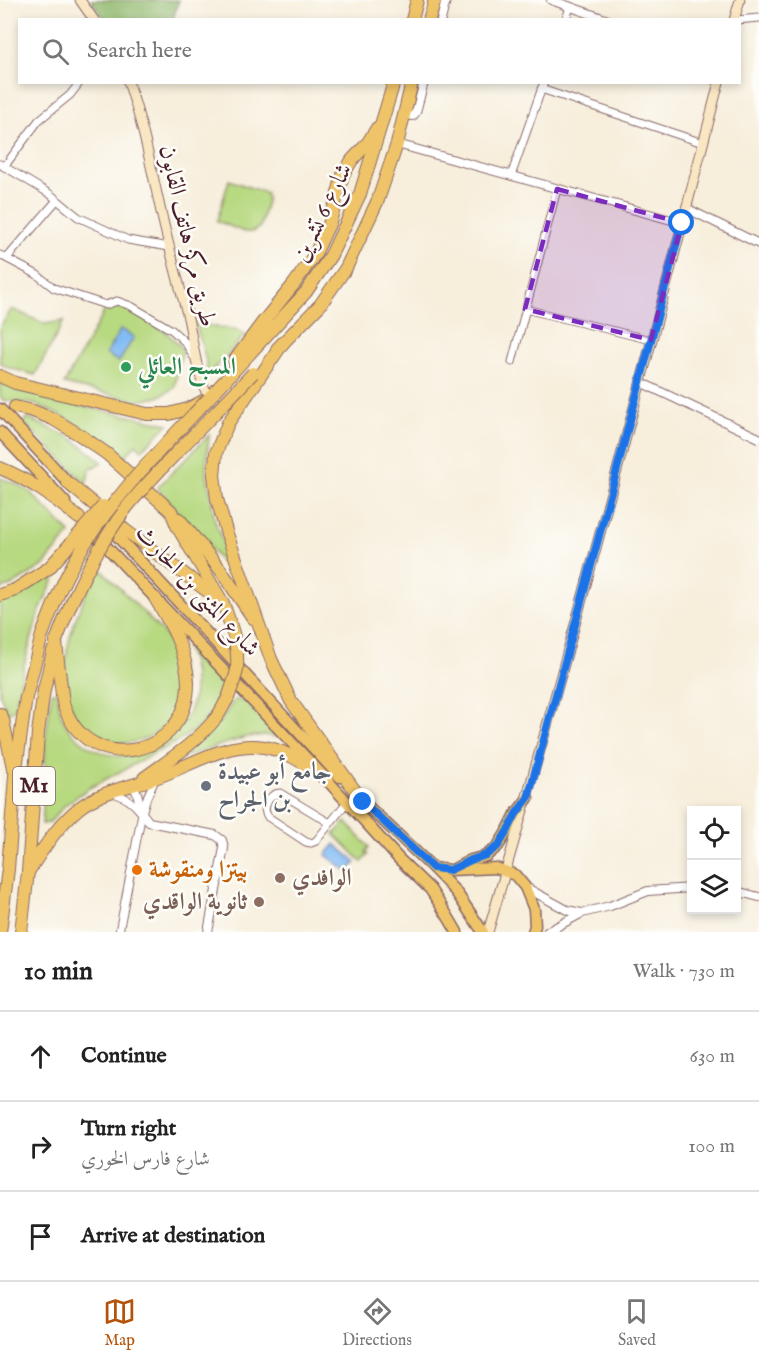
<!DOCTYPE html>
<html lang="en">
<head>
<meta charset="utf-8">
<style>
  body { margin:0; font-family:"IM FELL English",Amiri,serif; background:#f2f2f2; color:#222 }
  .controls { position:absolute; right:18px; bottom:18px; display:grid; overflow:hidden; border-radius:0px; box-shadow:0 3px 9px #0003 }
  .controls button { width:54px; height:54px; display:grid; place-items:center; padding:0; border:0; border-bottom:2px solid #e0e0e0; background:#fff; color:#222; font:30px sans-serif }
  .stop { position:absolute; width:18px; height:18px; margin:-14px; border:4px solid #1a73e8; border-radius:50%; background:#fff }
  .stop.end { background:#1a73e8; border-color:#fff; box-shadow:0 2px 6px #0008 }
  .list { margin:0; padding:0; list-style:none }
  h2 { display:flex; justify-content:space-between; align-items:center; height:78px; margin:0; padding:0 24px; font-size:26px }
  h2 small { font-size:20px; font-weight:400; color:#767676 }
  .list li { display:grid; grid-template-columns:39px 1fr auto; gap:18px; align-items:center; box-sizing:border-box; height:90px; padding:0 24px; border-top:2px solid #e0e0e0 }
  .list b { display:block; font-size:22px; white-space:nowrap }
  .list p { margin:0; font-size:20px; white-space:nowrap; color:#767676 }
  .list em { font-size:20px; font-style:normal; color:#767676 }
  .icon { flex:none; width:33px; height:33px; fill:none; stroke:currentColor; stroke-width:2; stroke-linecap:round; stroke-linejoin:round }
  .map { position:relative; flex:none; width:759px; height:932px; overflow:hidden }
  .search { position:absolute; background:#fff; box-shadow:0 3px 9px #0003; left:18px; right:18px; top:18px; height:66px; display:flex; align-items:center; gap:15px; box-sizing:border-box; padding:0 21px; border-radius:0px; color:#767676; font-size:22px }
  .sheet { height:348px; background:#fff }
  nav { display:flex; justify-content:space-around; align-items:center; box-sizing:border-box; height:84px; border-top:2px solid #e0e0e0; background:#fff; font-size:16px; color:#767676 }
  nav a { display:grid; justify-items:center; gap:3px }
  nav .on { color:#b45309 }
  .map>svg:first-child { display:block }
  .green { fill:#b7d980; stroke:#807c56; stroke-width:1.5 }
  .forest { fill:#91b96e; stroke:#6e6c4c; stroke-width:1.5 }
  .water { fill:#82bcf4; stroke:#666e90; stroke-width:1.5 }
  .lines { fill:none; stroke-linecap:round; stroke-linejoin:round }
  .minor-casing { stroke:#876769; stroke-width:9 }
  .tertiary-casing { stroke:#876769; stroke-width:10 }
  .secondary-casing { stroke:#876769; stroke-width:11 }
  .primary-casing { stroke:#876769; stroke-width:13 }
  .trunk-casing { stroke:#876769; stroke-width:14 }
  .minor { stroke:#fff; stroke-width:7 }
  .tertiary { stroke:#fff; stroke-width:8 }
  .secondary { stroke:#f9e7c3; stroke-width:9 }
  .primary { stroke:#efc469; stroke-width:10 }
  .trunk { stroke:#efc469; stroke-width:12 }
  .trunk-bridge-casing { stroke:#876769; stroke-width:14; stroke-linecap:butt }
  .trunk-bridge { stroke:#efc469; stroke-width:12 }
  .route { stroke:#1a73e8; stroke-width:8 }
  .marked { fill:#7b2cbf; fill-opacity:0.2; stroke:#7b2cbf; stroke-width:4.5; stroke-dasharray:12 8; stroke-linejoin:round }
  .leisure-dot { fill:#2e9e5b; stroke:#fdfcf7; stroke-width:2 }
  .worship-dot { fill:#6b7280; stroke:#fdfcf7; stroke-width:2 }
  .food-dot { fill:#e8710a; stroke:#fdfcf7; stroke-width:2 }
  .education-dot { fill:#8d6e63; stroke:#fdfcf7; stroke-width:2 }
  .labels { text-anchor:middle; dominant-baseline:central; stroke-width:5; stroke-linejoin:round; paint-order:stroke }
  .shield { fill:#fdfcf7; stroke:#806168; stroke-width:1.5 }
  .shield-label { font-size:22px; font-weight:bold; fill:#4a1f2b }
  .street-label { font-size:24px; fill:#4a1f2b; stroke:#fdfcf7 }
  .leisure-label { font-size:24px; font-weight:bold; fill:#27864d; stroke:#fdfcf7; text-anchor:start }
  .worship-label { font-size:24px; font-weight:bold; fill:#5b616d; stroke:#fdfcf7; text-anchor:start }
  .food-label { font-size:24px; font-weight:bold; fill:#c56008; stroke:#fdfcf7; text-anchor:start }
  .education-label { font-size:24px; font-weight:bold; fill:#785e54; stroke:#fdfcf7; text-anchor:start }
</style>
</head>
<body>
<div class="map">
<svg width="759" height="932" viewBox="0 0 759 932">
  <rect width="100%" height="100%" fill="#fdfcf7"/>
  <filter id="ink" filterUnits="userSpaceOnUse"><feTurbulence type="fractalNoise" baseFrequency=".0167" numOctaves="2"/><feDisplacementMap in="SourceGraphic" scale="12" xChannelSelector="R" yChannelSelector="G"/><feConvolveMatrix kernelMatrix="1 2 1 2 8 2 1 2 1" color-interpolation-filters="sRGB"/></filter>
  <filter id="wash" filterUnits="userSpaceOnUse"><feTurbulence type="fractalNoise" baseFrequency=".008" numOctaves="4" result="noise"/><feDisplacementMap in="SourceGraphic" scale="24" xChannelSelector="R" yChannelSelector="G"/><feGaussianBlur stdDeviation="1.35" result="paint"/><feColorMatrix in="noise" values="0 0 0 0 0 0 0 0 0 0 0 0 0 0 0 0 0 1.4 0 .05"/><feComposite in="paint" operator="in"/></filter>
  <g filter="url(#wash)">
    <rect width="100%" height="100%" fill="#f7eedb"/>
    <g class="green">
      <polygon points="229,180 266,193 267,201 260,227 252,232 244,232 217,221"/>
      <polygon points="109,303 123,306 166,332 183,349 174,388 158,397 138,401 64,384"/>
      <polygon points="12,309 45,324 64,321 35,375 7,367 0,362 0,327"/>
      <polygon points="195,322 220,328 235,329 245,335 208,375 205,356"/>
      <polygon points="0,382 76,405 168,424 142,450 136,444 124,458 68,419 35,404 3,400 0,396"/>
      <polygon points="27,418 71,438 102,462 90,469 86,483 24,423"/>
      <polygon points="209,435 206,469 215,521 238,582 195,530 157,488"/>
      <polygon points="0,478 12,482 29,491 70,533 43,566 11,586 0,589"/>
      <path d="M98,566C114,582 130,599 146,615C154,624 164,632 170,642C177,654 182,673 181,686C180,698 177,711 170,720C145,750 99,752 77,718C67,701 65,679 66,660C68,629 86,595 98,566Z"/>
      <polygon points="59,569 39,612 24,665 15,709 8,713 0,695 0,601 25,591"/>
      <path d="M190,644L215,669L225,688L217,705L201,725L180,740L89,788L65,805L49,823L42,824L45,782V743L52,692H58C58,698 58,705 60,710C62,722 71,733 80,740C117,771 167,754 188,714C195,700 196,679 192,664C191,658 188,652 186,647Z"/>
      <polygon points="234,700 245,701 277,733 273,737 265,735 246,737 162,764 221,721"/>
      <polygon points="346,822 369,847 366,851 368,855 362,862 334,834"/>
    </g>
    <polygon class="forest" points="91,0 179,0 173,19 105,20"/>
    <g class="water">
      <polygon points="121,329 134,337 119,362 106,354"/>
      <polygon points="335,844 356,862 348,872 326,855"/>
    </g>
  </g>
  <g filter="url(#ink)">
    <g class="lines">
      <defs>
        <g id="minor">
          <polyline points="566,20 570,6"/>
          <polyline points="737,20 759,18"/>
          <polyline points="541,89 703,143"/>
          <polyline points="0,164 50,194 78,217 128,240 169,247"/>
          <polyline points="4,167 39,120 70,95 80,82"/>
          <polyline points="511,176 544,82"/>
          <polyline points="0,255 36,274 54,288 106,305 117,301 131,306 172,330 186,343 193,356"/>
          <polyline points="7,258 57,200"/>
          <polyline points="525,309 651,340"/>
          <polyline points="512,362 557,189"/>
          <path d="M113,793C124,796 133,802 140,811"/>
          <path d="M330,823L280,793C269,794 261,808 268,817L306,842L311,843L316,841L347,802"/>
          <polyline points="119,932 142,813 147,797 156,778"/>
        </g>
        <g id="tertiary">
          <polyline points="551,0 608,20"/>
          <polyline points="441,20 446,0"/>
          <polyline points="404,115 413,116 416,112 424,82"/>
          <polyline points="397,144 682,223"/>
          <polyline points="686,208 759,244"/>
          <polyline points="640,382 759,438"/>
          <polyline points="133,785 137,793 142,813 149,822 215,835 222,840 224,848 208,932"/>
          <polyline points="525,887 567,910 581,913"/>
          <polyline points="736,891 759,897"/>
          <polyline points="547,932 582,913 610,906 648,891 692,888"/>
        </g>
        <g id="secondary">
          <polyline points="80,0 94,20"/>
          <polyline points="734,20 740,0"/>
          <path d="M128,82C142,121 150,162 159,203C167,240 177,277 187,314C194,343 195,371 209,398"/>
          <path d="M488,932C570,650 646,367 719,82"/>
        </g>
        <g id="primary">
          <polyline points="0,409 73,488"/>
          <polyline points="0,432 65,502"/>
          <polyline points="106,524 340,777"/>
          <polyline points="88,527 328,781 399,859 430,889 447,915 457,932"/>
          <polyline points="358,797 433,868 456,892 483,932"/>
          <polyline points="433,868 450,870 496,868 515,875 525,887 534,909 535,926 533,932"/>
          <polyline points="456,868 471,860 486,856 498,846 508,830 516,814 528,798"/>
        </g>
        <g id="trunk">
          <polyline points="412,20 417,0"/>
          <polyline points="429,20 435,0"/>
          <polyline points="283,343 228,423 216,453 214,475 217,499 226,531 271,659 291,701 363,802"/>
          <polyline points="277,349 320,305 346,268 378,200 397,144 412,82"/>
          <polyline points="234,361 263,322 294,284 315,254 330,222 343,175 352,160 367,144 377,128"/>
          <polyline points="0,376 15,383 147,414 169,414 188,409 209,398 306,292 331,255 360,194 394,82"/>
          <polyline points="15,407 33,411 53,419 80,435 107,454 171,511 178,528 223,603"/>
          <path d="M0,468C30,480 54,498 79,518"/>
          <polyline points="68,483 125,530 218,599"/>
          <polyline points="179,519 220,569 253,618"/>
          <polyline points="0,595 15,590"/>
          <path d="M56,641C57,656 59,671 61,686C62,693 62,702 65,709C92,778 189,756 188,682C187,652 170,622 155,598"/>
          <polyline points="0,714 3,720 13,768"/>
          <path d="M144,778C169,760 197,742 216,718C221,712 224,704 228,698"/>
          <path d="M28,872C43,849 57,826 79,808C101,791 130,787 155,778C190,766 226,741 264,747C289,751 308,766 328,781"/>
          <polyline points="0,932 8,869 15,776 26,697 42,635"/>
          <polyline points="21,932 28,872 38,733 44,690 53,651"/>
        </g>
      </defs>
      <use href="#minor" class="minor-casing"/>
      <use href="#tertiary" class="tertiary-casing"/>
      <use href="#secondary" class="secondary-casing"/>
      <use href="#primary" class="primary-casing"/>
      <use href="#trunk" class="trunk-casing"/>
      <use href="#minor" class="minor"/>
      <use href="#tertiary" class="tertiary"/>
      <use href="#secondary" class="secondary"/>
      <use href="#primary" class="primary"/>
      <use href="#trunk" class="trunk"/>
      <defs>
        <g id="trunk-bridge">
          <polyline points="15,590 49,568 81,532 103,506"/>
          <path d="M223,603C231,625 239,646 237,670C235,679 231,689 228,698"/>
          <path d="M42,635C51,612 59,589 71,568C103,506 161,449 209,398"/>
          <path d="M56,641C74,593 96,548 127,507C144,486 164,466 183,446C206,422 230,398 253,373"/>
        </g>
      </defs>
      <use href="#trunk-bridge" class="trunk-bridge-casing"/>
      <use href="#trunk-bridge" class="trunk-bridge"/>
    </g>
  </g>
  <g class="lines" filter="url(#ink)">
    <polyline class="route" points="363,802 433,868 450,870 471,860 486,855 498,846 508,830 516,814 528,798 615,477 682,223"/>
  </g>
  <path class="marked" d="M557,189L682,223L651,340L525,309Z"/>
  <circle class="leisure-dot" cx="126" cy="367" r="6"/>
  <circle class="worship-dot" cx="206" cy="786" r="6"/>
  <circle class="food-dot" cx="137" cy="870" r="6"/>
  <g class="education-dot">
    <circle cx="280" cy="878" r="6"/>
    <circle cx="259" cy="902" r="6"/>
  </g>
  <g class="labels">
    <rect class="shield" x="13" y="767" width="42" height="38" rx="4.5"/>
    <g class="shield-label">
      <text x="34" y="786">M1</text>
    </g>
    <g class="street-label">
      <text transform="translate(323 213) rotate(-64)">شارع 6 تشرين</text>
      <text transform="translate(187 236) rotate(77)">طريق مركز هاتف القابون</text>
      <text transform="translate(197 591) rotate(47)">شارع المثنى بن الحارث</text>
    </g>
    <g class="leisure-label">
      <text x="138" y="367">المسبح العائلي</text>
    </g>
    <g class="worship-label">
      <text x="218" y="772">جامع أبو عبيدة<tspan x="218" dy="28">بن الجراح</tspan></text>
    </g>
    <g class="food-label">
      <text x="149" y="870">بيتزا ومنقوشة</text>
    </g>
    <g class="education-label">
      <text x="292" y="878">الوافدي</text>
      <text x="247" y="902" text-anchor="end">ثانوية الواقدي</text>
    </g>
  </g>
</svg>
<div class="controls">
<button><svg class="icon" aria-label="locate" viewBox="0 0 24 24"><circle cx="12" cy="12" r="6"/><path d="M12 2v4M12 18v4M2 12h4M18 12h4"/></svg></button>
<button><svg class="icon" aria-label="layers" viewBox="0 0 24 24"><path d="M12 4l9 5-9 5-9-5zM3 14l9 5 9-5"/></svg></button>
</div>
<div class="stop" style="left:682px;top:223px"></div>
<div class="stop end" style="left:363px;top:802px"></div>
<div class="search"><svg class="icon" aria-label="search" viewBox="0 0 24 24"><circle cx="10" cy="10" r="6"/><path d="M15 15l6 6"/></svg>Search here</div>
</div>
<section class="sheet">
<h2>10 min<small>Walk · 730 m</small></h2>
<ul class="list">
<li><svg class="icon" aria-label="ahead" viewBox="0 0 24 24"><path d="M12 20V5M6 11l6-6 6 6"/></svg><div><b>Continue</b></div><em>630 m</em></li>
<li><svg class="icon" aria-label="right" viewBox="0 0 24 24"><path d="M7 20v-9h11M14 6l5 5-5 5"/></svg><div><b>Turn right</b><p>شارع فارس الخوري</p></div><em>100 m</em></li>
<li><svg class="icon" aria-label="arrive" viewBox="0 0 24 24"><path d="M6 21V4h12l-3 4 3 4H6"/></svg><div><b>Arrive at destination</b></div></li>
</ul>
</section>
<nav>
<a class="on"><svg class="icon" aria-label="map" viewBox="0 0 24 24"><path d="M3 6l6-2 6 2 6-2v14l-6 2-6-2-6 2zM9 4v14M15 6v14"/></svg>Map</a>
<a><svg class="icon" aria-label="directions" viewBox="0 0 24 24"><path d="M12 3l9 9-9 9-9-9zM9 14v-3h6M13 9l2 2-2 2"/></svg>Directions</a>
<a><svg class="icon" aria-label="saved" viewBox="0 0 24 24"><path d="M7 4h10v16l-5-4-5 4z"/></svg>Saved</a>
</nav>
</body>
</html>
